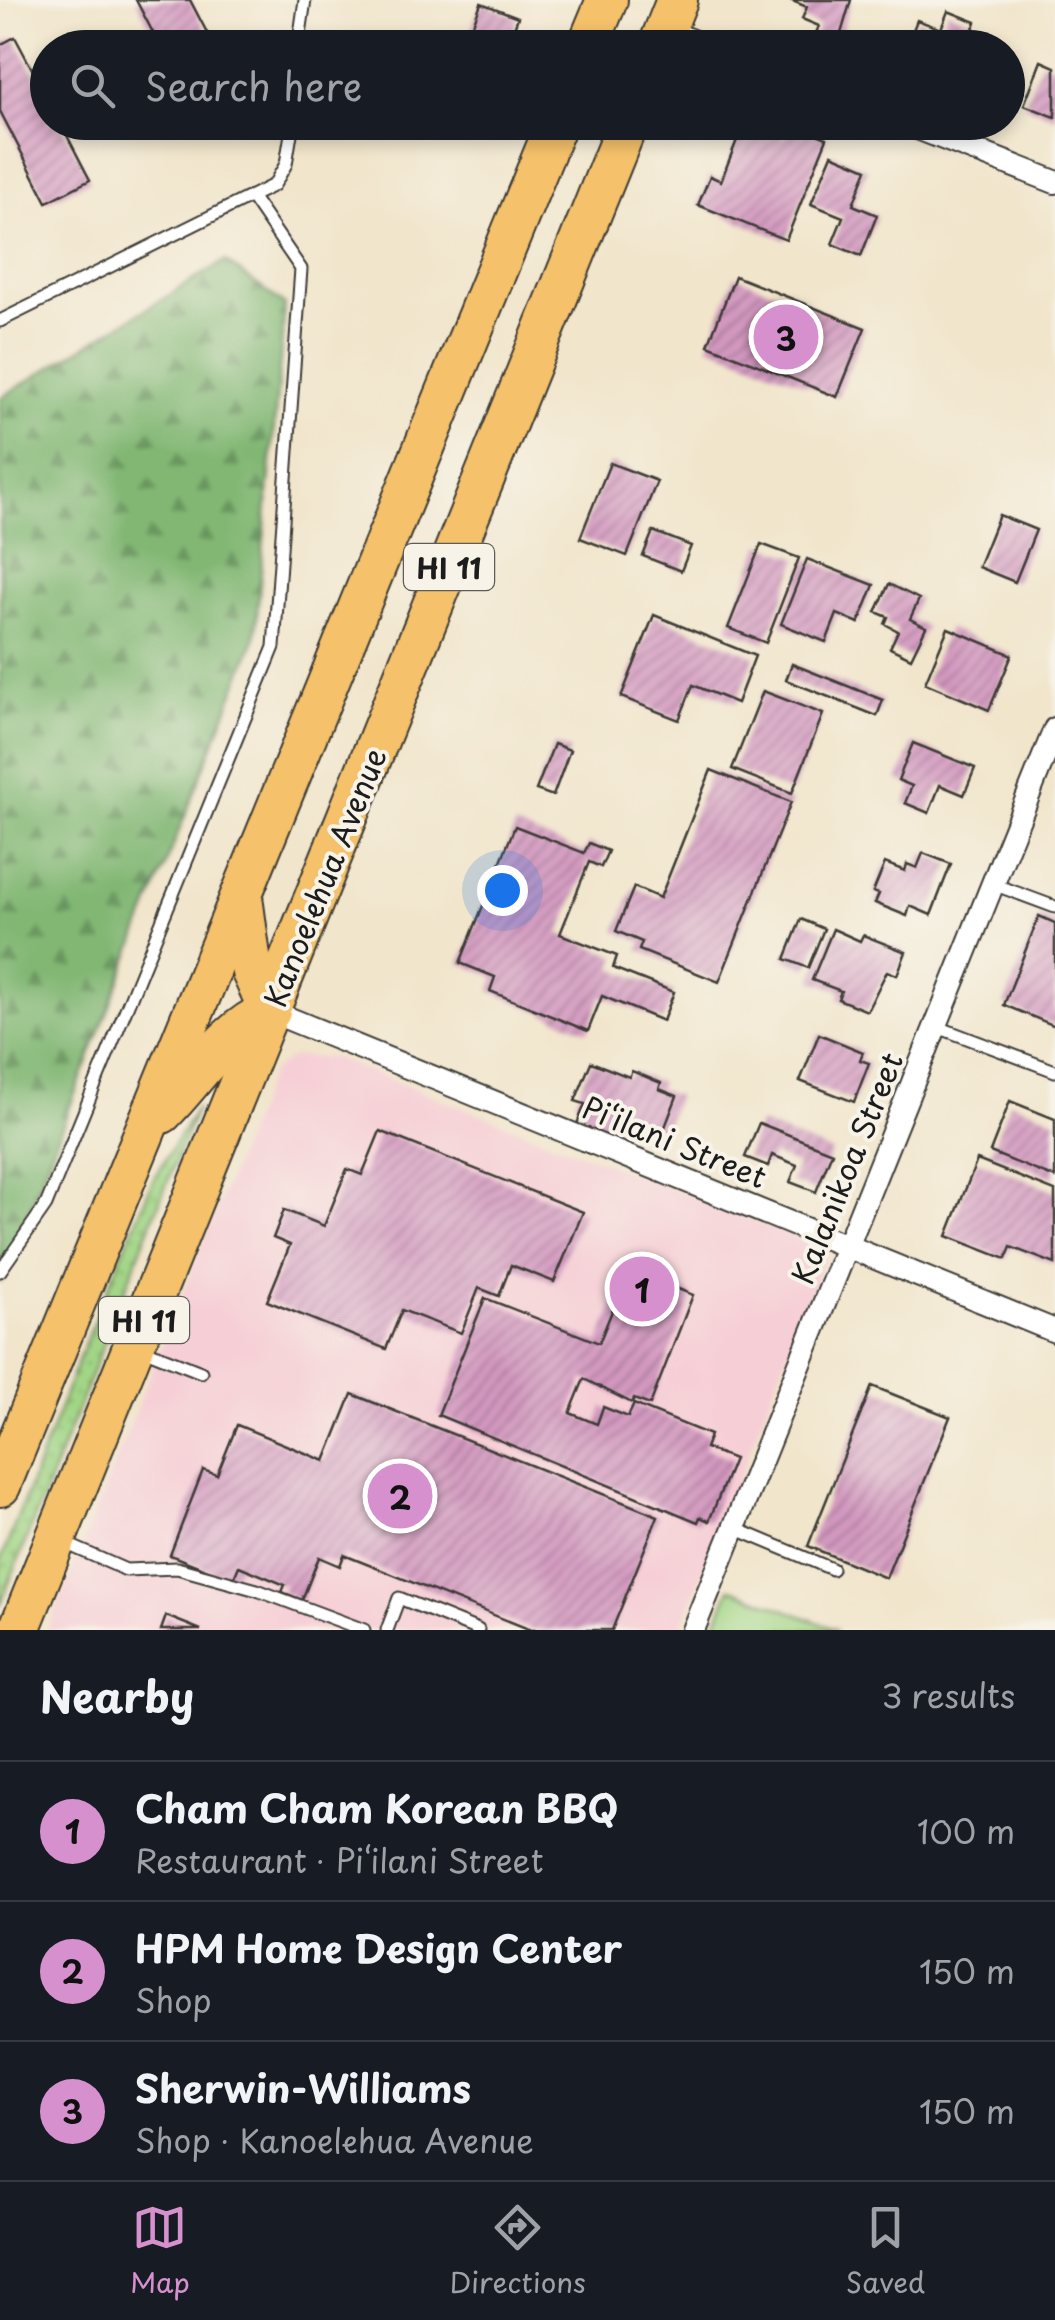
<!DOCTYPE html>
<html lang="en">
<head>
<meta charset="utf-8">
<style>
  body { margin:0; font-family:"Playpen Sans",sans-serif; background:#242831; color:#f1f3f6 }
  .you { position:absolute; left:502px; top:890px; width:35px; height:35px; margin:-25px; border:8px solid #fff; border-radius:50%; background:#1a73e8; box-shadow:0 0 0 15px #1a73e833 }
  .badge { display:grid; place-items:center; width:65px; height:65px; border-radius:50%; background:#d690ce; color:#111; font-size:32px; font-weight:700 }
  .pin { position:absolute; translate:-50% -50%; border:5px solid #fff; box-shadow:0 2px 10px #0006 }
  .list { margin:0; padding:0; list-style:none }
  h2 { display:flex; justify-content:space-between; align-items:center; height:130px; margin:0; padding:0 40px; font-size:42px }
  h2 small { font-size:32px; font-weight:400; color:#9ea1a6 }
  .list li { display:grid; grid-template-columns:65px 1fr auto; gap:30px; align-items:center; box-sizing:border-box; height:140px; padding:0 40px; border-top:2px solid #363941 }
  .list b { display:block; font-size:38px; white-space:nowrap }
  .list p { margin:0; font-size:32px; white-space:nowrap; color:#9ea1a6 }
  .list em { font-size:32px; font-style:normal; color:#9ea1a6 }
  .icon { flex:none; width:55px; height:55px; fill:none; stroke:currentColor; stroke-width:2; stroke-linecap:round; stroke-linejoin:round }
  .map { position:relative; flex:none; width:1055px; height:1630px; overflow:hidden }
  .search { position:absolute; background:#171b24; box-shadow:0 5px 15px #0003; left:30px; right:30px; top:30px; height:110px; display:flex; align-items:center; gap:25px; box-sizing:border-box; padding:0 35px; border-radius:55px; color:#9ea1a6; font-size:38px }
  .sheet { height:550px; background:#171b24 }
  nav { display:flex; justify-content:space-around; align-items:center; box-sizing:border-box; height:140px; border-top:2px solid #363941; background:#171b24; font-size:28px; color:#9ea1a6 }
  nav a { display:grid; justify-items:center; gap:5px }
  nav .on { color:#d690ce }
  .map>svg:first-child { display:block }
  .built { fill:#f6cfd6 }
  .grass { fill:url(#grass-dots); stroke:#5f7951; stroke-width:2.5 }
  .forest { fill:url(#forest-firs); stroke:#4e6a48; stroke-width:2.5 }
  .park { fill:#a2d686; stroke:#5f7951; stroke-width:2.5 }
  .building { fill:url(#building-hatch) }
  .lines { fill:none; stroke-linecap:round; stroke-linejoin:round }
  .lane-casing { stroke:#3c3a36; stroke-width:15 }
  .street-casing { stroke:#3c3a36; stroke-width:26 }
  .highway-casing { stroke:#3c3a36; stroke-width:44 }
  .lane { stroke:#fff; stroke-width:11 }
  .street { stroke:#fff; stroke-width:22 }
  .highway { stroke:#f5c16b; stroke-width:40 }
  .labels { text-anchor:middle; dominant-baseline:central; stroke-width:8; stroke-linejoin:round; paint-order:stroke }
  .shield { fill:#f7f3e8; stroke:#5e5c59; stroke-width:2.5 }
  .shield-label { font-size:28px; font-weight:bold; fill:#1c1c1c }
  .street-label { font-size:30px; fill:#1c1c1c; stroke:#f7f3e8 }
</style>
</head>
<body>
<div class="map">
<svg width="1055" height="1630" viewBox="0 0 1055 1630">
  <defs>
    <pattern id="grass-dots" width="8" height="8" patternUnits="userSpaceOnUse" patternTransform="scale(2.5)"><rect width="8" height="8" fill="#a2d686"/><path d="M2 2h.1M6 6h.1" fill="none" stroke="#8bb773" stroke-width="1.8" stroke-linecap="round"/></pattern>
    <pattern id="forest-firs" width="22" height="20" patternUnits="userSpaceOnUse" patternTransform="scale(2.5)"><rect width="22" height="20" fill="#81b773"/><path d="M5 1l3.5 6h-7zM16 11l3.5 6h-7z" fill="#69945e"/></pattern>
    <pattern id="building-hatch" width="6" height="6" patternUnits="userSpaceOnUse" patternTransform="scale(2.5)"><rect width="6" height="6" fill="#d398c0"/><path d="M-1 1l2-2M0 6l6-6M5 7l2-2" fill="none" stroke="#aa7b9b"/></pattern>
  </defs>
  <rect width="100%" height="100%" fill="#f7f3e8"/>
  <filter id="ink" filterUnits="userSpaceOnUse"><feTurbulence type="fractalNoise" baseFrequency=".01" numOctaves="2"/><feDisplacementMap in="SourceGraphic" scale="20" xChannelSelector="R" yChannelSelector="G"/><feConvolveMatrix kernelMatrix="1 2 1 2 8 2 1 2 1" color-interpolation-filters="sRGB"/></filter>
  <filter id="wash" filterUnits="userSpaceOnUse"><feTurbulence type="fractalNoise" baseFrequency=".0048" numOctaves="4" result="noise"/><feDisplacementMap in="SourceGraphic" scale="40" xChannelSelector="R" yChannelSelector="G"/><feGaussianBlur stdDeviation="2.25" result="paint"/><feColorMatrix in="noise" values="0 0 0 0 0 0 0 0 0 0 0 0 0 0 0 0 0 1.4 0 .05"/><feComposite in="paint" operator="in"/></filter>
  <g filter="url(#wash)">
    <rect width="100%" height="100%" fill="#f1e5cb"/>
    <polygon class="built" points="293,1056 335,1058 828,1249 680,1630 48,1630 271,1072"/>
    <polygon class="grass" points="197,1107 0,1606 0,1563 84,1345 154,1178"/>
    <polygon class="forest" points="225,261 285,305 255,639 0,1283 0,398"/>
    <polygon class="park" points="730,1588 837,1630 713,1630"/>
    <g id="blocks">
      <g class="building">
        <polygon points="136,0 190,0 215,48 161,48"/>
        <polygon points="790,0 851,0 837,47 814,38 819,26 802,19 807,7"/>
        <polygon points="481,3 518,17 507,48 464,48"/>
        <polygon points="948,11 976,22 966,48 906,48 917,20 941,29"/>
        <polygon points="15,37 48,99 48,122 60,122 90,180 47,202 0,111 0,45"/>
        <polygon points="1041,61 1055,67 1055,117 1024,105"/>
        <polygon points="744,122 783,137 788,123 827,138 786,240 698,205 710,176 721,181"/>
        <polygon points="832,154 867,169 853,205 877,215 861,256 832,244 843,217 811,204"/>
        <polygon points="735,276 865,328 837,397 708,345"/>
        <polygon points="610,463 657,481 627,556 580,538"/>
        <polygon points="999,515 1036,530 1015,582 978,567"/>
        <polygon points="653,531 691,546 681,571 643,556"/>
        <polygon points="761,544 799,558 766,643 728,628"/>
        <polygon points="807,559 874,585 859,623 837,614 826,642 781,624"/>
        <polygon points="889,584 919,599 910,619 926,627 911,658 890,648 898,631 885,624 888,617 876,612"/>
        <polygon points="654,615 755,656 737,703 693,685 679,720 621,697"/>
        <polygon points="948,628 1012,655 989,710 925,683"/>
        <polygon points="792,664 883,700 877,716 786,680"/>
        <polygon points="763,691 823,714 792,793 732,769"/>
        <polygon points="913,743 975,768 964,795 940,785 929,813 905,803 912,786 898,780"/>
        <polygon points="554,744 570,750 553,796 536,790"/>
        <polygon points="711,770 791,802 719,982 639,950 642,942 616,931 634,887 660,898"/>
        <polygon points="515,826 584,853 589,843 608,851 601,867 589,862 560,934 617,956 613,968 674,992 663,1021 602,996 588,1031 490,991 495,977 460,963"/>
        <polygon points="923,853 951,864 931,915 910,906 907,916 875,903 879,894 873,892 885,863 905,871 907,864 917,868"/>
        <polygon points="1039,916 1055,923 1055,1026 1004,1005"/>
        <polygon points="801,919 824,929 808,968 785,959"/>
        <polygon points="833,929 860,941 863,935 906,952 897,975 887,971 867,1011 838,999 841,991 812,980"/>
        <polygon points="819,1034 863,1052 860,1060 869,1063 854,1102 800,1081"/>
        <polygon points="591,1062 629,1077 632,1071 661,1083 659,1089 677,1096 662,1135 616,1117 609,1137 577,1124 585,1104 575,1101"/>
        <polygon points="1010,1101 1055,1119 1055,1178 990,1152"/>
        <polygon points="759,1123 832,1152 816,1192 790,1182 797,1165 772,1155 768,1166 745,1157"/>
        <polygon points="380,1131 583,1212 554,1282 511,1265 499,1296 479,1288 461,1333 402,1310 386,1349 267,1301 290,1245 273,1238 284,1210 324,1226 347,1169 362,1175"/>
        <polygon points="977,1160 1055,1191 1055,1264 1011,1247 1006,1259 947,1236"/>
        <polygon points="629,1269 693,1295 650,1405 634,1399 632,1403 584,1379 570,1413 597,1424 603,1407 628,1417 634,1404 710,1435 705,1448 734,1459 709,1521 700,1517 698,1522 438,1415 485,1298 599,1343"/>
        <polygon points="872,1386 950,1417 886,1578 808,1546"/>
        <polygon points="352,1394 658,1516 612,1630 531,1630 344,1555 340,1566 319,1557 302,1600 282,1592 285,1585 239,1566 233,1580 170,1555 203,1470 217,1475 237,1425 325,1461"/>
        <polygon points="166,1616 201,1630 161,1630"/>
      </g>
    </g>
  </g>
  <g filter="url(#ink)">
    <use href="#blocks" fill-opacity="0" stroke="#3c3a36" stroke-width="2.5"/>
    <g class="lines">
      <defs>
        <g id="lane">
          <polyline points="298,48 305,0"/>
          <polyline points="0,321 274,185 286,164 293,122"/>
          <polyline points="993,884 1055,907"/>
          <polyline points="935,1026 1055,1071"/>
          <polyline points="0,1271 46,1205 274,647 301,269 253,199"/>
          <polyline points="140,1348 201,1372"/>
          <polyline points="734,1528 832,1569"/>
          <polyline points="60,1541 126,1570 177,1568 257,1590 364,1630"/>
          <polyline points="387,1630 399,1598 478,1630"/>
        </g>
        <g id="street">
          <polyline points="665,30 709,48"/>
          <polyline points="902,122 1055,182"/>
          <polyline points="270,1011 1055,1331"/>
          <polyline points="693,1630 1055,729"/>
        </g>
        <g id="highway">
          <polyline points="587,48 607,0"/>
          <polyline points="658,48 677,0"/>
          <polyline points="242,897 252,972 270,1011"/>
          <path d="M162,1113C198,1078 222,1031 270,1011"/>
          <polyline points="0,1486 557,122"/>
          <polyline points="19,1630 628,122"/>
        </g>
      </defs>
      <use href="#lane" class="lane-casing"/>
      <use href="#street" class="street-casing"/>
      <use href="#highway" class="highway-casing"/>
      <use href="#lane" class="lane"/>
      <use href="#street" class="street"/>
      <use href="#highway" class="highway"/>
    </g>
  </g>
  <g class="labels">
    <g class="shield">
      <rect x="404" y="544" width="90" height="46" rx="8"/>
      <rect x="99" y="1297" width="90" height="46" rx="8"/>
    </g>
    <g class="shield-label">
      <text x="449" y="567">HI 11</text>
      <text x="144" y="1320">HI 11</text>
    </g>
    <g class="street-label">
      <text transform="translate(324 877) rotate(-68)">Kanoelehua Avenue</text>
      <text transform="translate(675 1141) rotate(22)">Pi‘ilani Street</text>
      <text transform="translate(846 1168) rotate(-68)">Kalanikoa Street</text>
    </g>
  </g>
</svg>
<div class="you"></div>
<div class="pin badge" style="left:642px;top:1289px">1</div>
<div class="pin badge" style="left:400px;top:1496px">2</div>
<div class="pin badge" style="left:786px;top:337px">3</div>
<div class="search"><svg class="icon" aria-label="search" viewBox="0 0 24 24"><circle cx="10" cy="10" r="6"/><path d="M15 15l6 6"/></svg>Search here</div>
</div>
<section class="sheet">
<h2>Nearby<small>3 results</small></h2>
<ul class="list">
<li><span class="badge">1</span><div><b>Cham Cham Korean BBQ</b><p>Restaurant · Pi‘ilani Street</p></div><em>100 m</em></li>
<li><span class="badge">2</span><div><b>HPM Home Design Center</b><p>Shop</p></div><em>150 m</em></li>
<li><span class="badge">3</span><div><b>Sherwin-Williams</b><p>Shop · Kanoelehua Avenue</p></div><em>150 m</em></li>
</ul>
</section>
<nav>
<a class="on"><svg class="icon" aria-label="map" viewBox="0 0 24 24"><path d="M3 6l6-2 6 2 6-2v14l-6 2-6-2-6 2zM9 4v14M15 6v14"/></svg>Map</a>
<a><svg class="icon" aria-label="directions" viewBox="0 0 24 24"><path d="M12 3l9 9-9 9-9-9zM9 14v-3h6M13 9l2 2-2 2"/></svg>Directions</a>
<a><svg class="icon" aria-label="saved" viewBox="0 0 24 24"><path d="M7 4h10v16l-5-4-5 4z"/></svg>Saved</a>
</nav>
</body>
</html>
